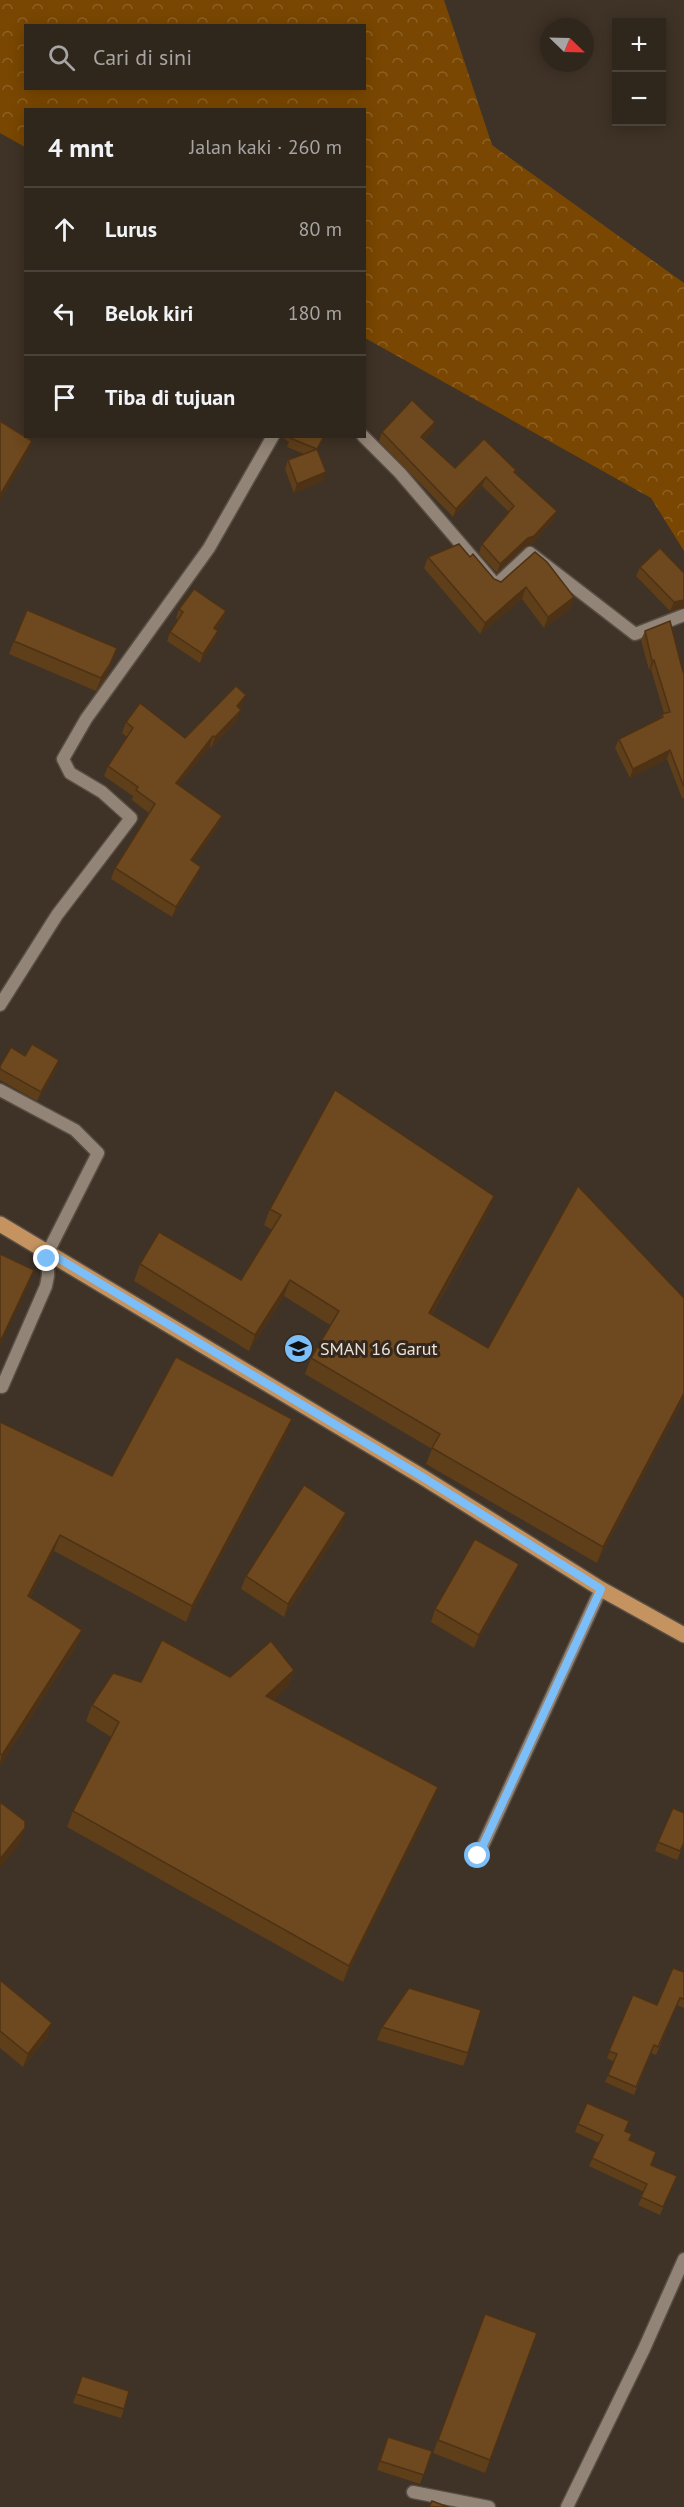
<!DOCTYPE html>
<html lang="id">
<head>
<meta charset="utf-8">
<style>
  body { margin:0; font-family:"PT Sans",sans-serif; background:#3b3229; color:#f1f3f6 }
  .controls { position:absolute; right:18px; top:18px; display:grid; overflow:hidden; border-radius:0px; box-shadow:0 3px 15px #0003 }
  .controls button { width:54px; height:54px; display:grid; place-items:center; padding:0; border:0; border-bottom:2px solid #4a433b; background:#2f261c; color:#f1f3f6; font:30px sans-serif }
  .compass { position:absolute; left:540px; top:18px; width:54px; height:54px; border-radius:50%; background:#2f261c; box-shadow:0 3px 15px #0003; rotate:113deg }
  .stop { position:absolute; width:18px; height:18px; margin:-14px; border:4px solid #7bbef8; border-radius:50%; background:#fff }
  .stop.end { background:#7bbef8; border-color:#fff; box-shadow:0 2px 6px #0008 }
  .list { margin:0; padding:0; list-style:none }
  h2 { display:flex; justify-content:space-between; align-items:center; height:78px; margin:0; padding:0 24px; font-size:26px }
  h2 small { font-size:20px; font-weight:400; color:#a7a5a3 }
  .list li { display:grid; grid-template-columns:39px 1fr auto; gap:18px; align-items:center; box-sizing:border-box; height:84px; padding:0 24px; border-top:2px solid #4a433b }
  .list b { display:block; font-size:22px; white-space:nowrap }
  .list em { font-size:20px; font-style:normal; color:#a7a5a3 }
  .icon { flex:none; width:33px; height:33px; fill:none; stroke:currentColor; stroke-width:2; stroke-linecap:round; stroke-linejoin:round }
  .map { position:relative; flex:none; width:684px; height:2507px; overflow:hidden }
  .search { position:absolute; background:#2f261c; box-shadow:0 3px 15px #0003; left:24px; top:24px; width:342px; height:66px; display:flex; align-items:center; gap:15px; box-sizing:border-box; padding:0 21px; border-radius:0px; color:#a7a5a3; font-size:22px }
  .panel { position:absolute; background:#2f261c; box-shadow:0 3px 15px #0003; left:24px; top:108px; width:342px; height:330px; border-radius:0px }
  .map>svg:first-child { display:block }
  .forest { fill:url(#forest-crowns); fill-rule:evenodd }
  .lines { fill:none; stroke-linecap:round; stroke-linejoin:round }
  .street-casing { stroke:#584e44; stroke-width:15 }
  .primary-casing { stroke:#584e44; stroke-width:18 }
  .street { stroke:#928476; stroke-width:12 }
  .primary { stroke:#c4935f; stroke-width:15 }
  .wall { fill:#5f3e1a }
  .shaded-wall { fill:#4d3215 }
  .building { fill:#6e481e; stroke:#4d3215; stroke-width:1.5 }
  .route { stroke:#7bbef8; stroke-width:8 }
  .labels { text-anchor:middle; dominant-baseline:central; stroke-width:6; stroke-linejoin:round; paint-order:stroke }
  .poi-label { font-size:18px; fill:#ebe3db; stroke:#34281d; text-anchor:start }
</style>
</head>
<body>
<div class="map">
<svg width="684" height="2507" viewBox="0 0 684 2507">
  <defs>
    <pattern id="forest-crowns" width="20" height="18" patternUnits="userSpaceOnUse" patternTransform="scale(1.5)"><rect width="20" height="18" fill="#794701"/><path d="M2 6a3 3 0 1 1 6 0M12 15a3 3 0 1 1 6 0" fill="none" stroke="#8c6125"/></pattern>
  </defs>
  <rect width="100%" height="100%" fill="#3f3226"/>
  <path class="forest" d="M0,0H444L492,145L684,283V551L651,498L365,338L364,110H26L25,147L0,133ZM26,26H364V88H26Z"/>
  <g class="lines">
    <defs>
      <g id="street">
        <polyline points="363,436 400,473 496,585 530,553 635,634 684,615"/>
        <polyline points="0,1005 57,915 131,818 102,792 70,773 63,759 86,719 209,548 273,436"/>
        <polyline points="0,1090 75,1130 98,1153 48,1252 48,1276 46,1286 2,1387"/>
        <polyline points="478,1856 601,1589"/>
        <polyline points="413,2492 489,2507"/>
        <polyline points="567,2507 644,2349 684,2259"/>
      </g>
      <polyline id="primary" points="0,1224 421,1476 601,1589 684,1635"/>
    </defs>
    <use href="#street" class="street-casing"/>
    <use href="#primary" class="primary-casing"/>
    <use href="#street" class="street"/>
    <use href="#primary" class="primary"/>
  </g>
  <g class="wall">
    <polygon points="435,422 432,431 424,440 455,468 515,473 554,519 531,545 524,547 497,573 479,553 482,544 509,512 482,486 453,517 379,441 382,432"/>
    <polygon points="281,436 325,436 317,451 323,481 294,493 285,469 288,460 304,454 287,447 289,442"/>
    <polygon points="428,557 470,557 494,579 501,582 574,597 570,609 544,628 522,599 480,634 424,568"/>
    <polygon points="640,567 684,573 684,608 670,611 636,576"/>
    <polygon points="179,609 226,611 223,620 216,630 215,640 200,663 167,641 170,632 178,620 176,618"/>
    <polygon points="645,631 683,672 684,672 684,798 682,798 667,759 630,778 615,748 619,739 660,718 662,714 664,713 651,669 649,670 641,640"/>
    <polygon points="14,641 117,648 106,677 96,691 9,654"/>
    <polygon points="242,705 239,709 237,721 211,748 210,746 178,785 222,816 218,826 193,861 197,877 172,917 111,879 115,868 149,813 132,800 133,796 104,776 108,766 127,737 122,733 126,722 185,738"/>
    <polygon points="25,1056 59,1060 56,1070 37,1101 0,1080 0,1066"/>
    <polygon points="270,1209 488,1212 432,1314 488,1348 684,1398 597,1563 426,1464 432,1449 305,1374 311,1358 330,1325 284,1296 249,1351 134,1281 140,1264 241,1280 272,1230 264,1225"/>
    <polygon points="0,1422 112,1476 286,1435 186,1622 54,1551 30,1597 76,1646 0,1766"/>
    <polygon points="342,1526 284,1617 241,1589 246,1576"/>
    <polygon points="514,1577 474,1648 431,1622 435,1609"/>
    <polygon points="294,1670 288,1686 273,1700 438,1787 432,1803 343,1982 67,1827 73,1811 111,1737 86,1721 92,1705 141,1682 230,1677"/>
    <polygon points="684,1813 684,1847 683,1846 677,1860 655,1851 658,1842"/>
    <polygon points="684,1972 684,2008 677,2005 656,2055 651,2053 634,2095 605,2082 614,2062 607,2058 633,1995 657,2005"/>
    <polygon points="0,1980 48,2036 23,2067 0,2048"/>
    <polygon points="382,2027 468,2053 463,2066 377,2040"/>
    <polygon points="578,2124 625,2131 629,2140 652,2165 677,2176 660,2215 638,2205 644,2192 589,2166 599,2143 575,2132"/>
    <polygon points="485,2314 537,2333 485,2473 433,2453"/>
    <polygon points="82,2376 124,2409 121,2418 73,2403"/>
    <polygon points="388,2437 432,2451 420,2484 377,2470"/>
  </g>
  <g class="shaded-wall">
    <polygon points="435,422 432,431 418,446 421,437"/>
    <polygon points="324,436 325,436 313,458 317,449"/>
    <polygon points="32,441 27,455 0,501 0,495"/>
    <polygon points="326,472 323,481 294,493 297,484"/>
    <polygon points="486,477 482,486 453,517 456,509"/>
    <polygon points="557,511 554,519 531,545 524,547 497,573 500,564"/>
    <polygon points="526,587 522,599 480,634 485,623"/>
    <polygon points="574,597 570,609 544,628 548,617"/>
    <polygon points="684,600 684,608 670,611 674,602"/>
    <polygon points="226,611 223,620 211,637 214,628"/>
    <polygon points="218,631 215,640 200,663 203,654"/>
    <polygon points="117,648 106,677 96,691 101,678"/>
    <polygon points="654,660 651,669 649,670 652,661"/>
    <polygon points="246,695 242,705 233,716 237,706"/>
    <polygon points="241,710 237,721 211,748 215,737"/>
    <polygon points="213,736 210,746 172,793 176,783"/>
    <polygon points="670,750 667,759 630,778 633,769"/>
    <polygon points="222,816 218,826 187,870 191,860"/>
    <polygon points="201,867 197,877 172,917 176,907"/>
    <polygon points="59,1060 56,1070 37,1101 41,1092"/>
    <polygon points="494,1196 488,1212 423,1329 429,1313"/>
    <polygon points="34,1270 28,1287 0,1346 0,1342"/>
    <polygon points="290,1280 284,1296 249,1351 255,1335"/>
    <polygon points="684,1393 684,1398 597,1563 603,1547"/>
    <polygon points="292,1419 286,1435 186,1622 192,1606"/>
    <polygon points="346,1513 342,1526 284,1617 288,1604"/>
    <polygon points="60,1535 54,1551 22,1612 28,1596"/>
    <polygon points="519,1564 514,1577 474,1648 479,1635"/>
    <polygon points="82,1630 76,1646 0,1766 0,1762 2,1755"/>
    <polygon points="294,1670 288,1686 260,1712 266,1696"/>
    <polygon points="438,1787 432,1803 343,1982 349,1966"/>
    <polygon points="25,1828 19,1845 0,1868 0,1859"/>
    <polygon points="52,2023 48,2036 23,2067 28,2054"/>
  </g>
  <g class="building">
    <polygon points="412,400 435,422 421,437 455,468 484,439 516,470 514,472 557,511 534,536 528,538 500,564 482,544 514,506 486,477 456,509 382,432"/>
    <polygon points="0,421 32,441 0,495"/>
    <polygon points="291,436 324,436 317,449 290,438"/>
    <polygon points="317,449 326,472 297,484 288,460"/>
    <polygon points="459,544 470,557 473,554 494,579 501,582 535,552 547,562 574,597 548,617 526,587 485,623 428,557"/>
    <polygon points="660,548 684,573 684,600 674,602 640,567"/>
    <polygon points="194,589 226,611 214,628 218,631 203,654 170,632 183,612 179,609"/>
    <polygon points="27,610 117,648 110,664 101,678 14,641"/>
    <polygon points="670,621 683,672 684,672 684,787 670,750 633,769 619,739 663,717 662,714 670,712 654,660 652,661 645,631"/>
    <polygon points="236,686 246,695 237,706 241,710 215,737 213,736 176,783 222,816 191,860 201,867 176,907 115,868 155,804 136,790 138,787 108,766 133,728 126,722 140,703 185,738"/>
    <polygon points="32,1044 59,1060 41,1092 0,1069 0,1066 11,1047 25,1056"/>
    <polygon points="335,1090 494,1196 429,1313 488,1348 578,1186 684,1298 684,1393 603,1547 432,1448 440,1434 311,1358 339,1311 290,1280 255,1335 140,1264 159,1232 241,1280 281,1215 270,1209"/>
    <polygon points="0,1254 34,1270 0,1342"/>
    <polygon points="176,1357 292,1419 192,1606 60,1535 28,1596 82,1630 2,1755 0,1754 0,1422 112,1476"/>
    <polygon points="304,1485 346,1513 288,1604 246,1576"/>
    <polygon points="475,1539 519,1564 479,1635 435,1609"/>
    <polygon points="162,1640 230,1677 271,1641 294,1670 266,1696 438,1787 349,1966 73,1811 119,1722 92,1705 113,1673 141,1682"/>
    <polygon points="0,1802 25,1821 25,1828 0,1859"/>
    <polygon points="673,1808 684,1813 684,1843 680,1851 658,1842"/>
    <polygon points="673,1968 684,1972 684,1999 680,1998 658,2047 654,2045 636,2087 608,2075 617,2054 609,2051 633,1995 657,2005"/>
    <polygon points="0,1980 52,2023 28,2054 0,2031"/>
    <polygon points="409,1988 481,2010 468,2053 382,2027"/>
    <polygon points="587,2103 629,2121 625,2131 632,2134 629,2140 656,2152 651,2165 677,2176 663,2207 641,2197 647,2184 592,2158 603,2135 578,2124"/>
    <polygon points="485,2314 537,2333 490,2460 438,2440"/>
    <polygon points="82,2376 129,2391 124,2409 76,2394"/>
    <polygon points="388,2437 432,2451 424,2475 380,2461"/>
    <polygon points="432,2501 448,2507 429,2507"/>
  </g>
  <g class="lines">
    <polyline class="route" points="47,1259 48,1252 421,1476 601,1589 478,1856"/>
  </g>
  <defs>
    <symbol id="school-disc" viewBox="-11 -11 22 22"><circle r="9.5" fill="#7bbef8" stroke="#34281d"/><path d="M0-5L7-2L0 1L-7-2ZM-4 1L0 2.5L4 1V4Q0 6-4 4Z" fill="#111"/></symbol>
  </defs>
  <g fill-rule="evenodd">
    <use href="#school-disc" x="282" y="1332" width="33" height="33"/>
  </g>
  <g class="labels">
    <g class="poi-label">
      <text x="320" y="1348">SMAN 16 Garut</text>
    </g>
  </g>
</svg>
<div class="controls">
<button>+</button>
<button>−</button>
</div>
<svg class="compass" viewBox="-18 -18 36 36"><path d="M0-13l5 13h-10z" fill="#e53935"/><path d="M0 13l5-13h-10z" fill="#a7a5a3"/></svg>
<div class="stop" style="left:478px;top:1856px"></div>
<div class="stop end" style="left:47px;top:1259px"></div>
<div class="search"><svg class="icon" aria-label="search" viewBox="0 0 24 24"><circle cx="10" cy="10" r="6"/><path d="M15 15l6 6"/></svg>Cari di sini</div>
<section class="panel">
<h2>4 mnt<small>Jalan kaki · 260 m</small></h2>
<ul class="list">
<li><svg class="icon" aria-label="ahead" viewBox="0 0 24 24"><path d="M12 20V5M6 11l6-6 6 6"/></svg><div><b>Lurus</b></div><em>80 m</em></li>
<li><svg class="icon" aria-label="left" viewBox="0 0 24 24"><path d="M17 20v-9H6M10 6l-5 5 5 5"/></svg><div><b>Belok kiri</b></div><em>180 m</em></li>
<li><svg class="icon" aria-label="arrive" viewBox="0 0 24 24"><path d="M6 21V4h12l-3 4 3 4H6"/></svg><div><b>Tiba di tujuan</b></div></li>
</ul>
</section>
</div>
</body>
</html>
